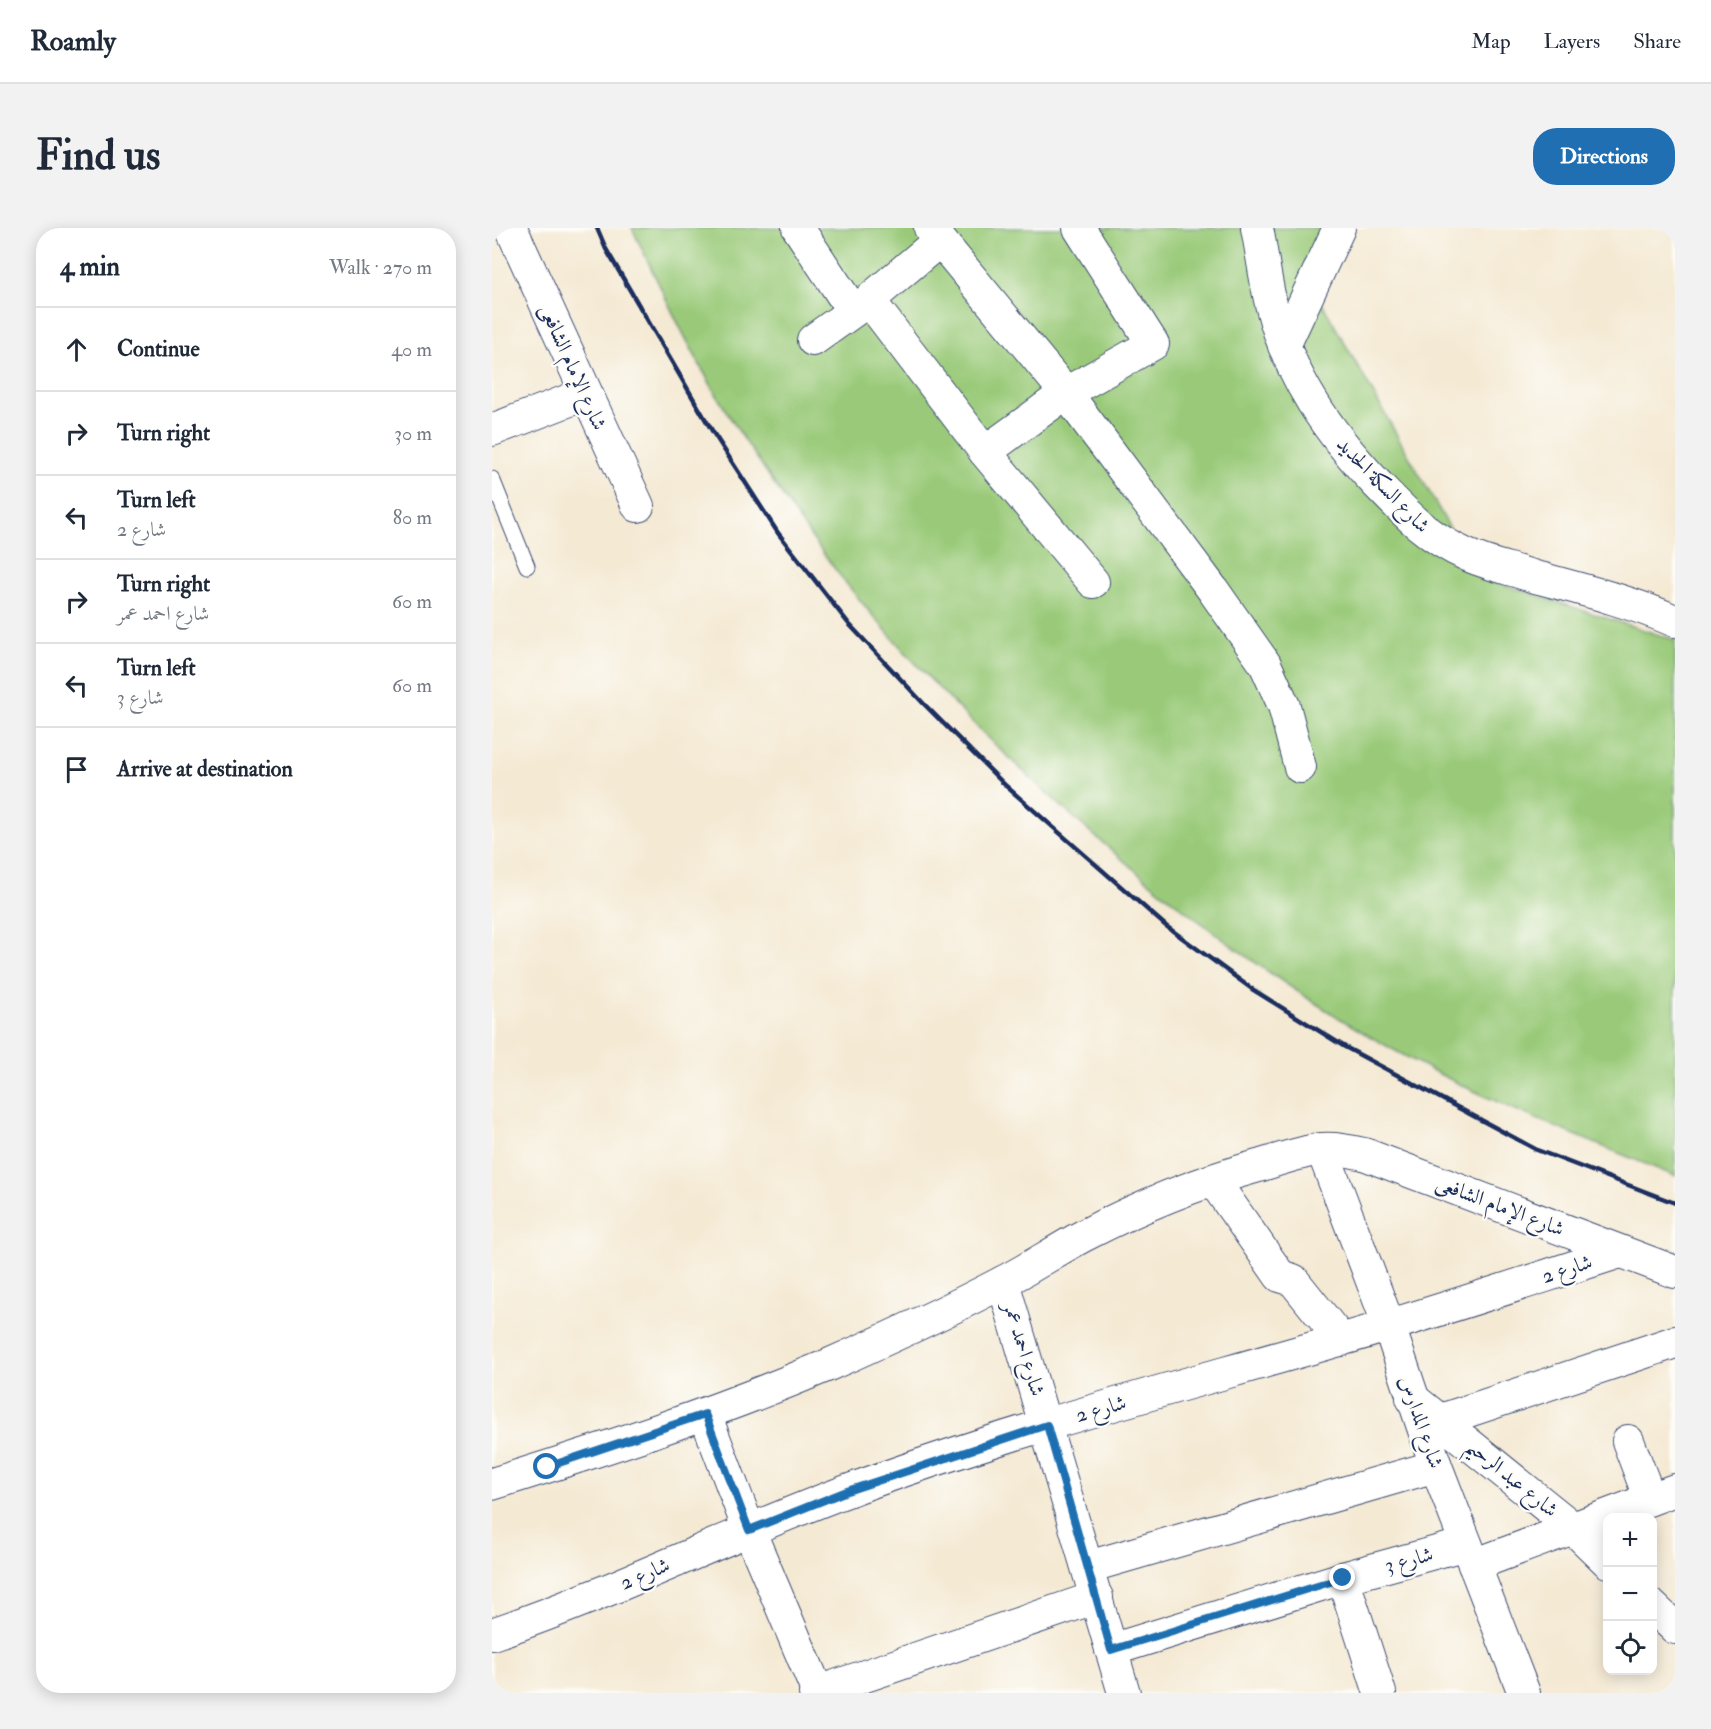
<!DOCTYPE html>
<html lang="en">
<head>
<meta charset="utf-8">
<style>
  body { margin:0; font-family:"IM FELL Double Pica",Amiri,serif; background:#f2f2f3; color:#1f2937 }
  .controls { position:absolute; right:18px; bottom:18px; display:grid; overflow:hidden; border-radius:12px; box-shadow:0 3px 15px #0003 }
  .controls button { width:54px; height:54px; display:grid; place-items:center; padding:0; border:0; border-bottom:2px solid #e0e1e3; background:#fff; color:#1f2937; font:30px sans-serif }
  .stop { position:absolute; width:18px; height:18px; margin:-14px; border:4px solid #1f6fb2; border-radius:50%; background:#fff }
  .stop.end { background:#1f6fb2; border-color:#fff; box-shadow:0 2px 6px #0008 }
  .list { margin:0; padding:0; list-style:none }
  h2 { display:flex; justify-content:space-between; align-items:center; height:78px; margin:0; padding:0 24px; font-size:26px }
  h2 small { font-size:20px; font-weight:400; color:#747a83 }
  .list li { display:grid; grid-template-columns:39px 1fr auto; gap:18px; align-items:center; box-sizing:border-box; height:84px; padding:0 24px; border-top:2px solid #e0e1e3 }
  .list b { display:block; font-size:22px; white-space:nowrap }
  .list p { margin:0; font-size:20px; white-space:nowrap; color:#747a83 }
  .list em { font-size:20px; font-style:normal; color:#747a83 }
  .icon { flex:none; width:33px; height:33px; fill:none; stroke:currentColor; stroke-width:2; stroke-linecap:round; stroke-linejoin:round }
  .map { position:relative; flex:none; width:1183px; height:1465px; overflow:hidden; border-radius:24px }
  header { display:flex; align-items:center; gap:36px; box-sizing:border-box; height:84px; padding:0 30px; background:#fff; border-bottom:2px solid #e0e1e3 }
  header strong { font-size:28px }
  nav { display:flex; gap:33px; margin-inline-start:auto; font-size:21px }
  .intro { display:flex; align-items:center; justify-content:space-between; box-sizing:border-box; height:144px; padding:0 36px }
  h1 { margin:0; font-size:42px }
  .button { padding:15px 27px; border-radius:24px; background:#1f6fb2; color:#fff; font-size:21px; font-weight:700 }
  main { display:flex; gap:36px; padding:0 36px }
  aside { flex:1; background:#fff; border-radius:24px; box-shadow:0 3px 15px #0003 }
  .map>svg:first-child { display:block }
  .green { fill:#9aca79; stroke:#5a7c6c; stroke-width:1.5 }
  .lines { fill:none; stroke-linecap:round; stroke-linejoin:round }
  .service-casing { stroke:#3c4b70; stroke-width:17 }
  .minor-casing { stroke:#3c4b70; stroke-width:34 }
  .service { stroke:#fff; stroke-width:15 }
  .minor { stroke:#fff; stroke-width:32 }
  .rail { stroke:#1b2f5e; stroke-width:4.5 }
  .route { stroke:#1f6fb2; stroke-width:8 }
  .labels { text-anchor:middle; dominant-baseline:central; stroke-width:4.5; stroke-linejoin:round; paint-order:stroke }
  .street-label { font-size:21px; fill:#1b2f5e; stroke:#fdfcf7 }
</style>
</head>
<body>
<header>
<strong>Roamly</strong>
<nav><a>Map</a><a>Layers</a><a>Share</a></nav>
</header>
<div class="intro"><h1>Find us</h1><a class="button">Directions</a></div>
<main>
<aside>
<h2>4 min<small>Walk · 270 m</small></h2>
<ul class="list">
<li><svg class="icon" aria-label="ahead" viewBox="0 0 24 24"><path d="M12 20V5M6 11l6-6 6 6"/></svg><div><b>Continue</b></div><em>40 m</em></li>
<li><svg class="icon" aria-label="right" viewBox="0 0 24 24"><path d="M7 20v-9h11M14 6l5 5-5 5"/></svg><div><b>Turn right</b></div><em>30 m</em></li>
<li><svg class="icon" aria-label="left" viewBox="0 0 24 24"><path d="M17 20v-9H6M10 6l-5 5 5 5"/></svg><div><b>Turn left</b><p>شارع 2</p></div><em>80 m</em></li>
<li><svg class="icon" aria-label="right" viewBox="0 0 24 24"><path d="M7 20v-9h11M14 6l5 5-5 5"/></svg><div><b>Turn right</b><p>شارع احمد عمر</p></div><em>60 m</em></li>
<li><svg class="icon" aria-label="left" viewBox="0 0 24 24"><path d="M17 20v-9H6M10 6l-5 5 5 5"/></svg><div><b>Turn left</b><p>شارع 3</p></div><em>60 m</em></li>
<li><svg class="icon" aria-label="arrive" viewBox="0 0 24 24"><path d="M6 21V4h12l-3 4 3 4H6"/></svg><div><b>Arrive at destination</b></div></li>
</ul>
</aside>
<div class="map">
<svg width="1183" height="1465" viewBox="0 0 1183 1465">
  <rect width="100%" height="100%" fill="#fdfcf7"/>
  <filter id="ink" filterUnits="userSpaceOnUse"><feTurbulence type="fractalNoise" baseFrequency=".0167" numOctaves="2"/><feDisplacementMap in="SourceGraphic" scale="12" xChannelSelector="R" yChannelSelector="G"/><feConvolveMatrix kernelMatrix="1 2 1 2 8 2 1 2 1" color-interpolation-filters="sRGB"/></filter>
  <filter id="wash" filterUnits="userSpaceOnUse"><feTurbulence type="fractalNoise" baseFrequency=".008" numOctaves="4" result="noise"/><feDisplacementMap in="SourceGraphic" scale="24" xChannelSelector="R" yChannelSelector="G"/><feGaussianBlur stdDeviation="1.35" result="paint"/><feColorMatrix in="noise" values="0 0 0 0 0 0 0 0 0 0 0 0 0 0 0 0 0 1.4 0 .05"/><feComposite in="paint" operator="in"/></filter>
  <g filter="url(#wash)">
    <rect width="100%" height="100%" fill="#f4e9d3"/>
    <path class="green" d="M140,0H836L814,47L985,348L1183,412V948C1098,913 1011,880 930,837C810,775 699,692 597,603C512,528 430,449 358,360C326,321 297,278 269,236C257,218 244,200 233,181C198,123 169,61 140,0Z"/>
  </g>
  <g filter="url(#ink)">
    <g class="lines">
      <defs>
        <polyline id="service" points="0,251 35,338"/>
        <g id="minor">
          <polyline points="19,0 146,278"/>
          <polyline points="306,0 361,83"/>
          <polyline points="438,0 574,165 493,224 601,354"/>
          <polyline points="587,0 661,116 574,165 721,362 773,436 792,478 808,539"/>
          <path d="M765,0C770,25 773,51 779,76C797,149 836,204 886,257C915,287 937,310 975,327C995,336 1019,341 1040,348C1088,361 1137,373 1183,393"/>
          <polyline points="377,72 493,224"/>
          <polyline points="321,112 377,72 448,12"/>
          <polyline points="792,118 847,0"/>
          <polyline points="0,202 93,166"/>
          <polyline points="830,921 897,1098 944,1238 1032,1465"/>
          <polyline points="721,952 788,1048 801,1052 849,1112"/>
          <polyline points="511,1054 632,1465"/>
          <polyline points="920,1170 1081,1300 1116,1334"/>
          <polyline points="213,1186 257,1302 326,1465"/>
          <polyline points="949,1192 1183,1114"/>
          <polyline points="1136,1213 1158,1271"/>
          <path d="M0,1256C113,1221 225,1184 334,1138C393,1112 452,1085 509,1055C537,1041 563,1023 591,1008C646,979 705,955 766,938C786,932 808,924 830,921C844,920 858,923 872,926L1183,1044"/>
          <polyline points="982,1337 1183,1262"/>
          <polyline points="596,1339 944,1238"/>
          <polyline points="851,1350 888,1465"/>
          <polyline points="1160,1378 1183,1400"/>
          <path d="M0,1406C121,1365 236,1307 355,1263C516,1203 683,1160 848,1112C942,1085 1034,1054 1128,1024"/>
          <polyline points="619,1422 851,1350 974,1316"/>
          <polyline points="323,1465 605,1369"/>
        </g>
      </defs>
      <use href="#service" class="service-casing"/>
      <use href="#minor" class="minor-casing"/>
      <use href="#service" class="service"/>
      <use href="#minor" class="minor"/>
      <polyline class="rail" points="105,0 114,21 222,206 286,305 357,396 432,476 514,558 674,698 760,761 853,819 1045,922 1183,975"/>
    </g>
  </g>
  <g class="lines" filter="url(#ink)">
    <polyline class="route" points="55,1239 213,1186 257,1302 355,1263 555,1197 619,1422 851,1350"/>
  </g>
  <g class="labels">
    <g class="street-label">
      <text transform="translate(81 139) rotate(66)">شارع الإمام الشافعى</text>
      <text transform="translate(891 257) rotate(46)">شارع السكة الحديد</text>
      <text transform="translate(1008 978) rotate(21)">شارع الإمام الشافعى</text>
      <text transform="translate(1075 1041) rotate(-18)">شارع 2</text>
      <text transform="translate(532 1121) rotate(73)">شارع احمد عمر</text>
      <text transform="translate(609 1181) rotate(-16)">شارع 2</text>
      <text transform="translate(929 1194) rotate(71)">شارع المدارس</text>
      <text transform="translate(1020 1250) rotate(39)">شارع عبد الرحيم</text>
      <text transform="translate(917 1332) rotate(-15)">شارع 3</text>
      <text transform="translate(153 1346) rotate(-23)">شارع 2</text>
    </g>
  </g>
</svg>
<div class="controls">
<button>+</button>
<button>−</button>
<button><svg class="icon" aria-label="locate" viewBox="0 0 24 24"><circle cx="12" cy="12" r="6"/><path d="M12 2v4M12 18v4M2 12h4M18 12h4"/></svg></button>
</div>
<div class="stop" style="left:55px;top:1239px"></div>
<div class="stop end" style="left:851px;top:1350px"></div>
</div>
</main>
</body>
</html>
